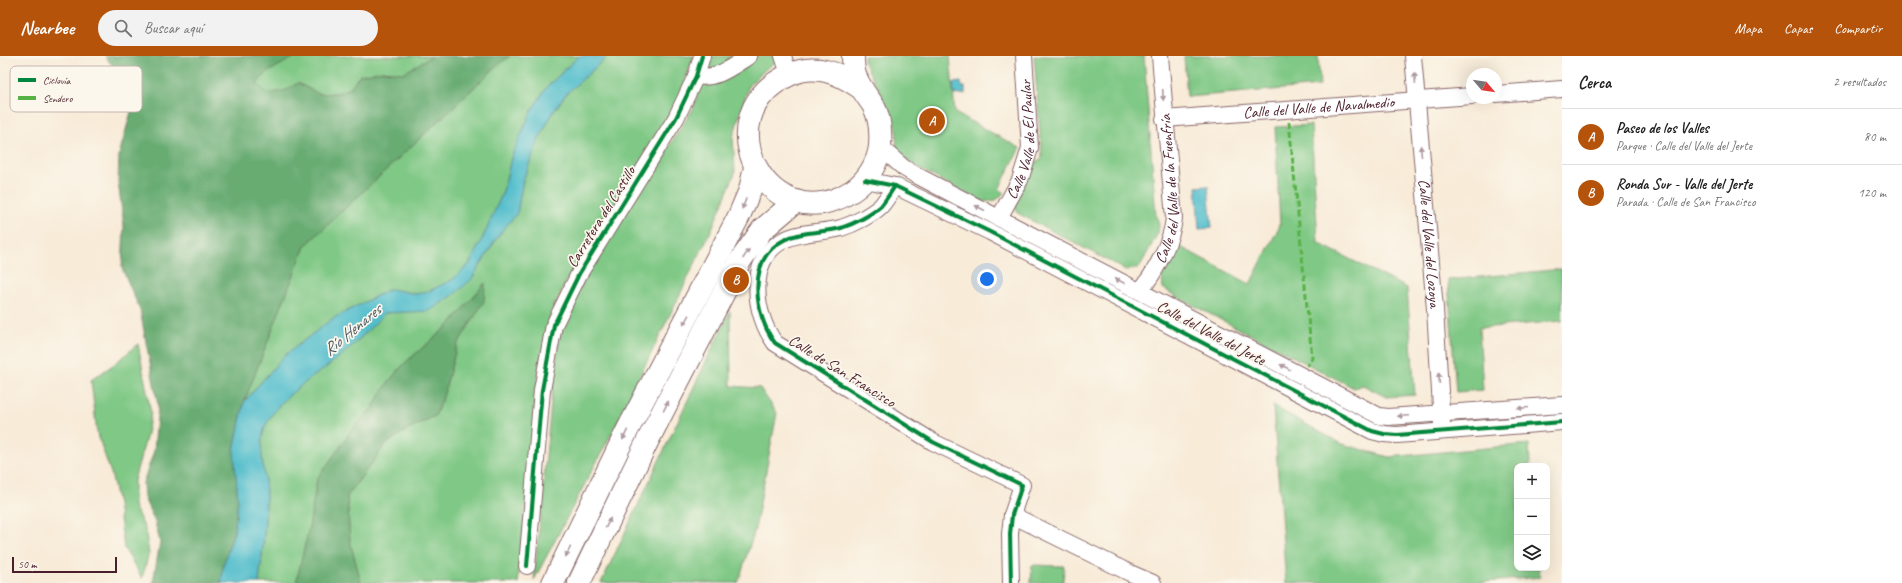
<!DOCTYPE html>
<html lang="es">
<head>
<meta charset="utf-8">
<style>
  body { margin:0; font-family:Caveat,sans-serif; background:#f2f2f2; color:#222 }
  .controls { position:absolute; right:12px; bottom:12px; display:grid; overflow:hidden; border-radius:8px; box-shadow:0 4px 16px #0002 }
  .controls button { width:36px; height:36px; display:grid; place-items:center; padding:0; border:0; border-bottom:1px solid #e0e0e0; background:#fff; color:#222; font:20px sans-serif }
  .compass { position:absolute; left:1466px; top:12px; width:36px; height:36px; border-radius:50%; background:#fff; box-shadow:0 4px 16px #0002; rotate:119deg }
  .scale { position:absolute; left:12px; bottom:10px; width:105px; box-sizing:border-box; padding-left:4px; border:2px solid #4a1f2b; border-top:0; font-size:11px; line-height:14px; white-space:nowrap; color:#4a1f2b; -webkit-text-stroke:3px #fbf7ec; paint-order:stroke }
  .you { position:absolute; left:987px; top:223px; width:14px; height:14px; margin:-10px; border:3px solid #fff; border-radius:50%; background:#1a73e8; box-shadow:0 0 0 6px #1a73e833 }
  .badge { display:grid; place-items:center; width:26px; height:26px; border-radius:50%; background:#b45309; color:#fff; font-size:13px; font-weight:700 }
  .pin { position:absolute; translate:-50% -50%; border:2px solid #fff; box-shadow:0 1px 4px #0006 }
  .list { margin:0; padding:0; list-style:none }
  h2 { display:flex; justify-content:space-between; align-items:center; height:52px; margin:0; padding:0 16px; font-size:17px }
  h2 small { font-size:13px; font-weight:400; color:#767676 }
  .list li { display:grid; grid-template-columns:26px 1fr auto; gap:12px; align-items:center; box-sizing:border-box; height:56px; padding:0 16px; border-top:1px solid #e0e0e0 }
  .list b { display:block; font-size:15px; white-space:nowrap }
  .list p { margin:0; font-size:13px; white-space:nowrap; color:#767676 }
  .list em { font-size:13px; font-style:normal; color:#767676 }
  .icon { flex:none; width:22px; height:22px; fill:none; stroke:currentColor; stroke-width:2; stroke-linecap:round; stroke-linejoin:round }
  .map { position:relative; flex:none; width:1562px; height:527px; overflow:hidden }
  header { display:flex; align-items:center; gap:24px; box-sizing:border-box; height:56px; padding:0 20px; background:#b45309; color:#fff }
  header strong { font-size:19px }
  nav { display:flex; gap:22px; margin-inline-start:auto; font-size:14px }
  .search { width:280px; height:36px; background:#f2f2f2; display:flex; align-items:center; gap:10px; box-sizing:border-box; padding:0 14px; border-radius:22px; color:#767676; font-size:15px }
  main { display:flex }
  aside { flex:1; background:#fff }
  .map>svg:first-child { display:block }
  .green { fill:#7fc885; stroke:#647458 }
  .forest { fill:#67ac72; stroke:#58664e }
  .water { fill:#52becc; stroke:#4e6e7c }
  .lines { fill:none; stroke-linecap:round; stroke-linejoin:round }
  .street-casing { stroke:#876668; stroke-width:18 }
  .secondary-casing { stroke:#876668; stroke-width:24 }
  .street { stroke:#fff; stroke-width:16 }
  .secondary { stroke:#fff; stroke-width:22 }
  .quiet { stroke:#57b146; stroke-width:3; stroke-dasharray:6 3; stroke-linecap:butt }
  .cycleway-casing { stroke:#fbf7ec; stroke-width:6 }
  .cycleway { stroke:#00873e; stroke-width:4 }
  .oneway { fill:#ae9aa0 }
  .labels { text-anchor:middle; dominant-baseline:central; stroke-width:3.5; stroke-linejoin:round; paint-order:stroke }
  .street-label { font-size:16px; fill:#4a1f2b; stroke:#fbf7ec }
  .water-label { font-size:17px; font-style:italic; fill:#4d5763; stroke:#fbf7ec }
  .key { fill:#fbf7ec; stroke:#c6b6b2; stroke-width:1 }
  .key-label { font-size:11px; fill:#4a1f2b }
</style>
</head>
<body>
<header>
<strong>Nearbee</strong>
<div class="search"><svg class="icon" aria-label="search" viewBox="0 0 24 24"><circle cx="10" cy="10" r="6"/><path d="M15 15l6 6"/></svg>Buscar aquí</div>
<nav><a>Mapa</a><a>Capas</a><a>Compartir</a></nav>
</header>
<main>
<div class="map">
<svg width="1562" height="527" viewBox="0 0 1562 527">
  <rect width="100%" height="100%" fill="#fbf7ec"/>
  <filter id="ink" filterUnits="userSpaceOnUse"><feTurbulence type="fractalNoise" baseFrequency=".025" numOctaves="2"/><feDisplacementMap in="SourceGraphic" scale="8" xChannelSelector="R" yChannelSelector="G"/><feConvolveMatrix kernelMatrix="1 2 1 2 8 2 1 2 1" color-interpolation-filters="sRGB"/></filter>
  <filter id="wash" filterUnits="userSpaceOnUse"><feTurbulence type="fractalNoise" baseFrequency=".012" numOctaves="4" result="noise"/><feDisplacementMap in="SourceGraphic" scale="16" xChannelSelector="R" yChannelSelector="G"/><feGaussianBlur stdDeviation="0.9" result="paint"/><feColorMatrix in="noise" values="0 0 0 0 0 0 0 0 0 0 0 0 0 0 0 0 0 1.4 0 .05"/><feComposite in="paint" operator="in"/></filter>
  <g filter="url(#wash)">
    <rect width="100%" height="100%" fill="#f8ebd8"/>
    <g class="green">
      <polygon points="296,0 432,0 404,17 382,15 360,19 349,33 337,37 319,38 298,27 287,34 268,38 256,28 266,17"/>
      <polygon points="510,0 579,0 546,32 512,99 503,136 486,175 469,209 452,224 429,235 417,238 390,233 332,263 284,300 244,346 305,190 499,8"/>
      <path d="M608,0H694L675,53L568,222L551,257L539,313L518,527H361L350,485L347,440L386,388L408,373L435,360L443,341L457,289L484,245L449,269L404,308L389,325L373,351L352,374L317,423L309,472L296,527H259C262,498 266,468 266,439C266,416 256,392 266,369C280,339 314,322 339,301C356,288 370,272 385,257L405,255L471,224L498,180L517,157L523,124L538,85L552,58L565,39Z"/>
      <polygon points="709,0 784,0 766,13 749,29 733,81 735,117 711,175 612,377 534,524 552,337 559,283 572,246 598,199 693,53"/>
      <path d="M864,0H950L955,57L1020,92L999,133L1004,136C998,146 991,146 980,145L916,111L896,95L897,73L890,56L864,6Z"/>
      <path d="M1034,0H1144L1156,161C1160,166 1159,172 1158,177L1139,212L1126,214L1019,158L1016,153V145L1033,108L1042,102Z"/>
      <polygon points="1184,0 1318,0 1320,30 1187,41"/>
      <polygon points="1311,69 1318,187 1407,232 1415,339 1386,341 1363,329 1354,332 1177,241 1163,232 1162,220 1177,189 1250,228 1280,169 1275,71"/>
      <polygon points="1562,213 1562,265 1479,272 1483,334 1456,336 1448,224"/>
      <polygon points="730,255 731,330 760,332 777,357 755,473 738,527 601,527"/>
      <polygon points="138,288 151,357 146,382 134,424 134,450 145,473 149,497 142,522 124,492 118,448 111,417 97,377 91,324 113,309"/>
      <polygon points="1273,350 1342,388 1389,401 1529,388 1530,410 1517,410 1517,512 1539,512 1540,521 1474,527 1286,527"/>
      <polygon points="1032,509 1064,510 1063,527 1031,527"/>
    </g>
    <g class="forest">
      <polygon points="105,0 296,0 266,17 257,28 268,38 287,34 298,27 319,38 337,37 349,33 360,19 382,15 404,17 432,0 510,0 499,8 305,190 244,346 234,394 238,445 234,476 224,507 221,527 153,527 160,486 155,466 144,442 143,427 154,395 158,349 140,254 122,212 124,170 118,126 119,99 132,52 129,32"/>
      <polygon points="485,227 484,245 457,289 443,341 435,360 408,373 386,388 347,440 350,485 361,527 296,527 309,472 317,423 352,374 373,351 389,325 404,308 449,269"/>
    </g>
    <g class="water">
      <path d="M579,0H608L565,39L552,58L538,85L523,124L517,157L498,180L471,224L452,240L429,255L385,257C370,272 356,288 339,301C314,322 280,339 266,369C256,392 266,416 266,439C266,468 262,498 259,527H221L224,507L234,476L238,445L234,395L244,346L284,300L332,263L390,233L417,238L429,235L452,224L469,209L486,175L503,136L512,99L531,56L546,32Z"/>
      <polygon points="961,26 962,31 965,31 965,38 954,39 953,27"/>
      <polygon points="1208,130 1212,172 1199,173 1196,131"/>
    </g>
  </g>
  <g filter="url(#ink)">
    <g class="lines">
      <defs>
        <g id="street">
          <polyline points="783,0 789,18"/>
          <path id="s1" d="M1413,0L1435,253L1442,368"/>
          <path d="M696,20C717,24 731,11 749,0"/>
          <polyline points="1496,38 1562,33"/>
          <path id="s2" d="M1164,63L1472,40"/>
          <polyline points="880,91 904,112 916,119 1379,360 1388,361 1562,349"/>
          <polyline points="865,124 895,130 990,176 1372,375 1384,378 1397,379 1562,366"/>
          <path d="M895,130C891,136 886,144 881,150C871,159 854,168 841,172C822,177 801,175 784,184C746,203 754,259 775,287L933,386L1022,429L1012,459L1010,478L1011,527"/>
          <path id="s3" d="M999,162L1020,124L1030,92L1024,0"/>
          <path id="s4" d="M1140,235C1155,217 1172,185 1174,162L1160,0"/>
          <polyline points="1012,459 1130,517 1153,527"/>
          <polyline points="527,510 542,334 554,269 579,218 676,62 696,20 702,0"/>
        </g>
        <g id="secondary">
          <path d="M853,0C853,7 853,15 856,21C860,32 867,40 873,49C880,61 881,77 880,90C878,108 866,126 852,135C770,188 701,60 789,19C815,6 842,18 862,33"/>
          <polyline points="553,527 627,375 739,160 750,134 755,111"/>
          <polyline points="579,527 648,384 740,205 762,174 796,145"/>
        </g>
      </defs>
      <use href="#street" class="street-casing"/>
      <use href="#secondary" class="secondary-casing"/>
      <use href="#street" class="street"/>
      <use href="#secondary" class="secondary"/>
      <polyline class="quiet" points="1289,66 1312,302 1307,310"/>
      <defs>
        <g id="cycleway">
          <polyline points="865,124 895,130 990,176 1372,375 1384,378 1397,379 1562,366"/>
          <path d="M895,130C891,136 886,144 881,150C871,159 854,168 841,172C822,177 801,175 784,184C746,203 754,259 775,287L933,386L1022,429L1012,459L1010,478L1011,527"/>
          <polyline points="527,510 542,334 554,269 579,218 676,62 696,20 702,0"/>
        </g>
      </defs>
      <use href="#cycleway" class="cycleway-casing"/>
      <use href="#cycleway" class="cycleway"/>
    </g>
    <defs><path id="oneway-solid" d="M-6-.8H1V-3.2L6.5 0L1 3.2V.8H-6Z"/></defs>
    <g class="oneway">
      <use href="#oneway-solid" transform="translate(1415 22) rotate(-95)"/>
      <use href="#oneway-solid" transform="translate(1163 39) rotate(87)"/>
      <use href="#oneway-solid" transform="translate(1421 95) rotate(-95)"/>
      <use href="#oneway-solid" transform="translate(744 148) rotate(111)"/>
      <use href="#oneway-solid" transform="translate(980 152) rotate(-153)"/>
      <use href="#oneway-solid" transform="translate(746 198) rotate(-56)"/>
      <use href="#oneway-solid" transform="translate(1120 225) rotate(-153)"/>
      <use href="#oneway-solid" transform="translate(686 264) rotate(118)"/>
      <use href="#oneway-solid" transform="translate(1285 311) rotate(-152)"/>
      <use href="#oneway-solid" transform="translate(1439 322) rotate(-94)"/>
      <use href="#oneway-solid" transform="translate(666 350) rotate(-62)"/>
      <use href="#oneway-solid" transform="translate(1523 352) rotate(175)"/>
      <use href="#oneway-solid" transform="translate(1403 360) rotate(177)"/>
      <use href="#oneway-solid" transform="translate(625 379) rotate(116)"/>
      <use href="#oneway-solid" transform="translate(608 467) rotate(-64)"/>
      <use href="#oneway-solid" transform="translate(568 496) rotate(116)"/>
    </g>
  </g>
  <g class="labels">
    <g class="street-label">
      <text stroke="none"><textPath href="#s2" startOffset="155">Calle del Valle de Navalmedio</textPath></text>
      <text stroke="none"><textPath href="#s3" startOffset="84">Calle Valle de El Paular</textPath></text>
      <text stroke="none"><textPath href="#s4" startOffset="110">Calle del Valle de la Fuenfría</textPath></text>
      <text transform="translate(601 161) rotate(-58)">Carretera del Castillo</text>
      <text stroke="none"><textPath href="#s1" startOffset="188">Calle del Valle del Lozoya</textPath></text>
      <text transform="translate(1211 277) rotate(28)">Calle del Valle del Jerte</text>
      <text transform="translate(842 315) rotate(32)">Calle de San Francisco</text>
    </g>
    <g class="water-label">
      <text transform="translate(352 274) rotate(-40)">Río Henares</text>
    </g>
  </g>
  <rect x="10" y="10" width="132" height="46" rx="6" class="key"/>
  <rect x="18" y="22" width="18" height="4" fill="#00873e"/>
  <rect x="18" y="40" width="18" height="4" fill="#57b146"/>
  <g class="key-label">
    <text x="43" y="28">Ciclovía</text>
    <text x="43" y="46">Sendero</text>
  </g>
</svg>
<div class="controls">
<button>+</button>
<button>−</button>
<button><svg class="icon" aria-label="layers" viewBox="0 0 24 24"><path d="M12 4l9 5-9 5-9-5zM3 14l9 5 9-5"/></svg></button>
</div>
<svg class="compass" viewBox="-18 -18 36 36"><path d="M0-13l5 13h-10z" fill="#e53935"/><path d="M0 13l5-13h-10z" fill="#767676"/></svg>
<div class="scale">50 m</div>
<div class="you"></div>
<div class="pin badge" style="left:932px;top:65px">A</div>
<div class="pin badge" style="left:736px;top:224px">B</div>
</div>
<aside>
<h2>Cerca<small>2 resultados</small></h2>
<ul class="list">
<li><span class="badge">A</span><div><b>Paseo de los Valles</b><p>Parque · Calle del Valle del Jerte</p></div><em>80 m</em></li>
<li><span class="badge">B</span><div><b>Ronda Sur - Valle del Jerte</b><p>Parada · Calle de San Francisco</p></div><em>120 m</em></li>
</ul>
</aside>
</main>
</body>
</html>
